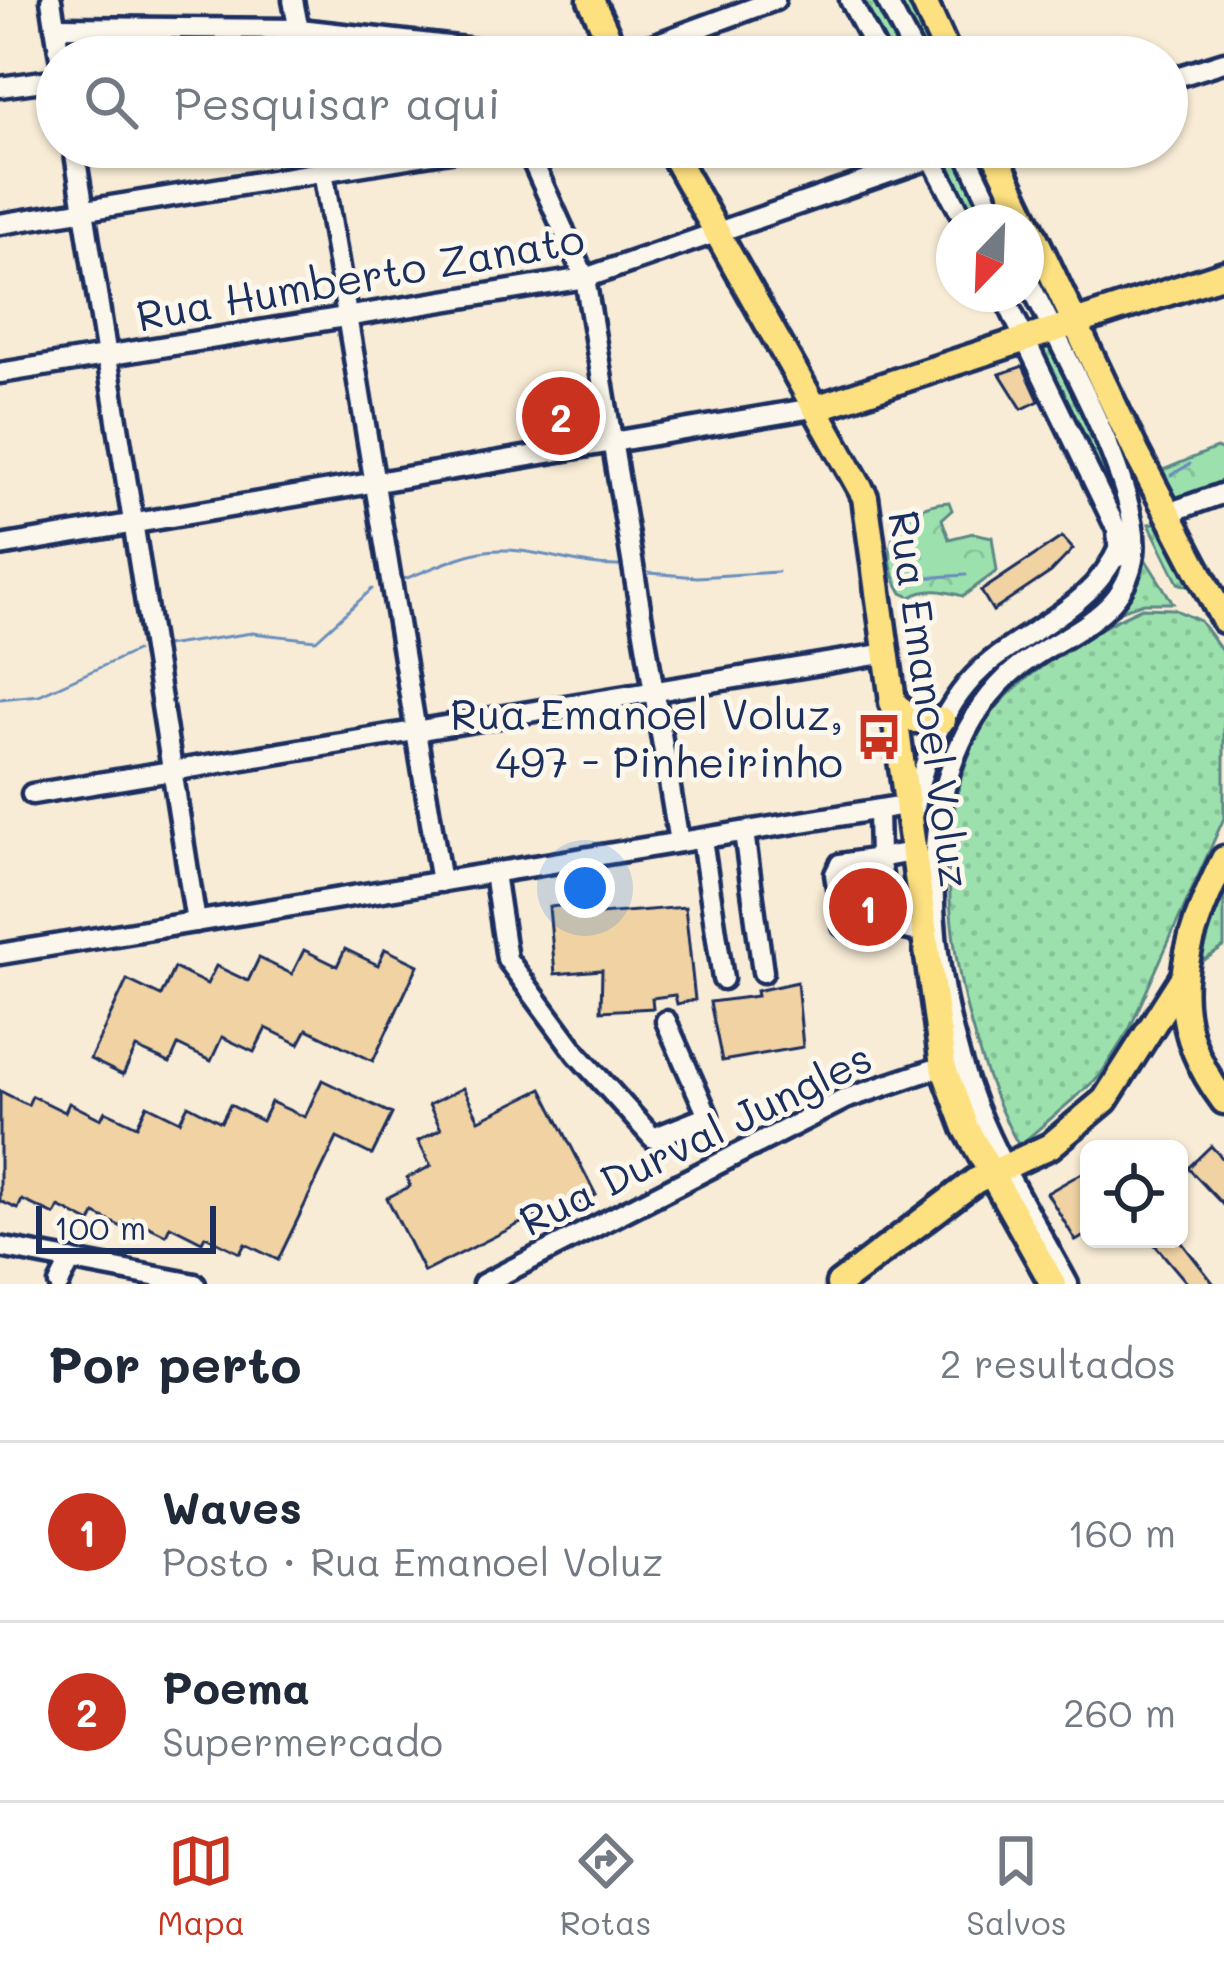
<!DOCTYPE html>
<html lang="pt">
<head>
<meta charset="utf-8">
<style>
  body { margin:0; font-family:Mali,sans-serif; background:#f2f2f3; color:#1f2937 }
  .controls { position:absolute; right:36px; bottom:36px; display:grid; overflow:hidden; border-radius:18px; box-shadow:0 3px 9px #0004 }
  .controls button { width:108px; height:108px; display:grid; place-items:center; padding:0; border:0; border-bottom:3px solid #e0e1e3; background:#fff; color:#1f2937; font:60px sans-serif }
  .compass { position:absolute; left:936px; top:204px; width:108px; height:108px; border-radius:50%; background:#fff; box-shadow:0 3px 9px #0004; rotate:203deg }
  .scale { position:absolute; left:36px; bottom:30px; width:180px; box-sizing:border-box; padding-left:12px; border:6px solid #1b2f5e; border-top:0; font-size:33px; line-height:42px; white-space:nowrap; color:#1b2f5e; -webkit-text-stroke:9px #fbf7ec; paint-order:stroke }
  .you { position:absolute; left:585px; top:888px; width:42px; height:42px; margin:-30px; border:9px solid #fff; border-radius:50%; background:#1a73e8; box-shadow:0 0 0 18px #1a73e833 }
  .badge { display:grid; place-items:center; width:78px; height:78px; border-radius:50%; background:#c8321e; color:#fff; font-size:39px; font-weight:700 }
  .pin { position:absolute; translate:-50% -50%; border:6px solid #fff; box-shadow:0 3px 12px #0006 }
  .list { margin:0; padding:0; list-style:none }
  h2 { display:flex; justify-content:space-between; align-items:center; height:156px; margin:0; padding:0 48px; font-size:51px }
  h2 small { font-size:39px; font-weight:400; color:#747a83 }
  .list li { display:grid; grid-template-columns:78px 1fr auto; gap:36px; align-items:center; box-sizing:border-box; height:180px; padding:0 48px; border-top:3px solid #e0e1e3 }
  .list b { display:block; font-size:45px; white-space:nowrap }
  .list p { margin:0; font-size:39px; white-space:nowrap; color:#747a83 }
  .list em { font-size:39px; font-style:normal; color:#747a83 }
  .icon { flex:none; width:66px; height:66px; fill:none; stroke:currentColor; stroke-width:2; stroke-linecap:round; stroke-linejoin:round }
  .map { position:relative; flex:none; width:1224px; height:1284px; overflow:hidden }
  .search { position:absolute; background:#fff; box-shadow:0 3px 9px #0004; left:36px; right:36px; top:36px; height:132px; display:flex; align-items:center; gap:30px; box-sizing:border-box; padding:0 42px; border-radius:66px; color:#747a83; font-size:45px }
  .sheet { height:516px; background:#fff }
  nav { display:flex; justify-content:space-around; align-items:center; box-sizing:border-box; height:168px; border-top:3px solid #e0e1e3; background:#fff; font-size:33px; color:#747a83 }
  nav a { display:grid; justify-items:center; gap:6px }
  nav .on { color:#c8321e }
  .map>svg:first-child { display:block }
  .grass { fill:url(#grass-dots); stroke:#5c8886; stroke-width:3 }
  .forest { fill:url(#forest-crowns); stroke:#5c8886; stroke-width:3 }
  .lines { fill:none; stroke-linecap:round; stroke-linejoin:round }
  .stream { stroke:#698ebc; stroke-width:3 }
  .building { fill:#f0d2a3; stroke:#1b2f5e; stroke-width:3 }
  .minor-casing { stroke:#1b2f5e; stroke-width:27 }
  .major-casing { stroke:#1b2f5e; stroke-width:33 }
  .minor { stroke:#fbf7ec; stroke-width:18 }
  .major { stroke:#fde080; stroke-width:24 }
  .labels { text-anchor:middle; dominant-baseline:central; stroke-width:10; stroke-linejoin:round; paint-order:stroke }
  .street-label { font-size:42px; fill:#1b2f5e; stroke:#fbf7ec }
  .poi-label { font-size:42px; fill:#1b2f5e; stroke:#fbf7ec; text-anchor:end }
</style>
</head>
<body>
<div class="map">
<svg width="1224" height="1284" viewBox="0 0 1224 1284">
  <defs>
    <pattern id="grass-dots" width="8" height="8" patternUnits="userSpaceOnUse" patternTransform="scale(3)"><rect width="8" height="8" fill="#9ce1ad"/><path d="M2 2h.1M6 6h.1" fill="none" stroke="#86c197" stroke-width="1.8" stroke-linecap="round"/></pattern>
    <pattern id="forest-crowns" width="20" height="18" patternUnits="userSpaceOnUse" patternTransform="scale(3)"><rect width="20" height="18" fill="#9ce1ad"/><path d="M2 6a3 3 0 1 1 6 0M12 15a3 3 0 1 1 6 0" fill="none" stroke="#86c197"/></pattern>
  </defs>
  <rect width="100%" height="100%" fill="#f8ecd6"/>
  <filter id="ink" filterUnits="userSpaceOnUse"><feTurbulence type="fractalNoise" baseFrequency=".00833" numOctaves="2"/><feDisplacementMap in="SourceGraphic" scale="24" xChannelSelector="R" yChannelSelector="G"/><feConvolveMatrix kernelMatrix="1 2 1 2 8 2 1 2 1" color-interpolation-filters="sRGB"/></filter>
  <g filter="url(#ink)">
    <g class="grass">
      <polygon points="856,0 881,0 910,57 886,57"/>
      <polygon points="895,0 915,0 941,57 924,57"/>
      <polygon points="932,147 957,147 995,222 971,222"/>
      <polygon points="1053,335 1122,492 1102,500 1033,342"/>
      <polygon points="1162,522 1198,590 1178,583 1149,524"/>
      <polygon points="1142,554 1173,603 1144,603 1120,611"/>
      <path d="M1142,608L1173,609L1200,621L1224,654V818L1129,1030L1099,1077L1019,1146C958,1038 912,822 992,713C1020,675 1098,627 1142,608Z"/>
      <polygon points="1224,886 1224,947 1198,964 1201,938"/>
    </g>
    <g class="forest">
      <polygon points="1216,448 1224,451 1224,482 1177,503 1163,470"/>
      <path d="M949,502L952,510L942,519L949,539L973,533L992,537L997,571L963,596C944,591 929,587 911,597L902,593C875,549 896,505 949,502Z"/>
    </g>
    <g class="lines">
      <g class="stream">
        <polyline points="1171,475 1190,464"/>
        <polyline points="650,573 697,577 778,572"/>
        <path d="M404,579C430,570 459,555 486,551C531,545 574,567 619,566"/>
        <polyline points="903,579 966,575"/>
        <polyline points="165,646 252,633 316,640 372,589"/>
        <polyline points="0,699 39,695 136,651"/>
      </g>
    </g>
    <g class="building">
      <polygon points="1023,366 1039,401 1022,409 1000,374"/>
      <polygon points="1062,537 1073,549 1051,572 993,611 981,591"/>
      <polygon points="849,876 869,877 882,888 873,903 862,904 866,927 855,917"/>
      <polygon points="588,903 589,915 685,907 695,1000 677,1004 675,995 652,998 653,1008 601,1011 602,970 555,974 549,907"/>
      <polygon points="345,949 378,965 385,949 418,965 373,1061 307,1029 299,1044 266,1028 254,1052 222,1037 211,1061 178,1045 170,1063 136,1048 123,1075 90,1059 127,980 161,996 174,968 207,984 216,966 248,981 259,958 292,974 304,950 337,966"/>
      <polygon points="797,982 803,1047 722,1061 710,1002 757,996 756,991"/>
      <polygon points="322,1080 392,1114 372,1155 337,1138 278,1260 245,1244 240,1253 205,1236 202,1242 170,1226 166,1235 133,1219 128,1230 95,1214 91,1223 59,1207 55,1215 22,1200 18,1209 0,1201 0,1091 28,1105 32,1096 65,1112 69,1103 101,1119 105,1111 137,1126 147,1105 180,1121 188,1105 221,1122 230,1105 262,1121 271,1102 305,1117"/>
      <polygon points="463,1088 479,1120 542,1089 596,1195 541,1222 537,1215 424,1272 387,1198 410,1186 407,1178 431,1166 418,1141 441,1129 429,1105"/>
      <polygon points="1211,1146 1224,1160 1224,1206 1188,1168"/>
      <polygon points="1089,1169 1089,1233 1076,1241 1047,1193"/>
      <polygon points="1150,1239 1179,1239 1214,1284 1188,1284"/>
    </g>
    <g class="lines">
      <defs>
        <g id="minor">
          <polyline points="51,0 60,57"/>
          <polyline points="293,0 304,57"/>
          <polyline points="850,0 880,57"/>
          <polyline points="886,0 916,57"/>
          <polyline points="55,27 300,29 483,50 601,57"/>
          <polyline points="620,57 775,0"/>
          <polyline points="1167,80 1224,62"/>
          <polyline points="0,87 57,79"/>
          <polyline points="74,147 196,922"/>
          <polyline points="319,147 441,882"/>
          <polyline points="526,147 585,278 679,842"/>
          <polyline points="963,147 999,222"/>
          <polyline points="928,151 965,222"/>
          <polyline points="0,224 475,147"/>
          <path d="M1026,276C1057,340 1142,488 1134,554C1125,623 1052,635 1008,676C900,778 928,980 976,1106C1000,1167 1037,1226 1068,1284"/>
          <polyline points="1003,294 1117,530 1119,557"/>
          <polyline points="0,373 585,278 932,158"/>
          <polyline points="1168,513 1224,493"/>
          <polyline points="0,546 819,407"/>
          <polyline points="32,794 887,653"/>
          <path d="M912,817C923,759 943,700 990,662C1038,624 1094,605 1120,546"/>
          <polyline points="744,832 763,972"/>
          <polyline points="702,839 723,979"/>
          <polyline points="494,873 507,959 577,1054 653,1138 708,1116 666,1021"/>
          <polyline points="882,875 879,858 912,852"/>
          <polyline points="886,901 890,926 924,933"/>
          <polyline points="853,931 843,926 835,874 840,864 879,858 878,810"/>
          <polyline points="0,954 905,805"/>
          <polyline points="0,1247 195,1284"/>
          <polyline points="59,1284 71,1260"/>
          <polyline points="483,1284 845,1099 943,1066"/>
        </g>
        <g id="major">
          <polyline points="591,0 617,57"/>
          <polyline points="923,0 949,57"/>
          <polyline points="669,147 865,497 943,1066 966,1128 1053,1284"/>
          <polyline points="992,147 1137,454 1224,620"/>
          <polyline points="819,407 1224,274"/>
          <polyline points="892,702 914,720 942,720"/>
          <path d="M1224,859C1181,947 1160,1016 1224,1101"/>
          <polyline points="839,1284 975,1181 1050,1146 1105,1100 1182,979"/>
        </g>
      </defs>
      <use href="#minor" class="minor-casing"/>
      <use href="#major" class="major-casing"/>
      <use href="#minor" class="minor"/>
      <use href="#major" class="major"/>
    </g>
  </g>
  <defs>
    <symbol id="bus-bare" viewBox="-9 -9 18 18"><path d="M-5-6H5V4H4V6H2V4H-2V6H-4V4H-5ZM-3.5-4V0h7V-4ZM-3.5 1.2v1.5H-2V1.2ZM2 1.2v1.5H3.5V1.2Z" fill="#c8321e" stroke="#fbf7ec" stroke-width="2.5" paint-order="stroke"/></symbol>
  </defs>
  <g fill-rule="evenodd">
    <use href="#bus-bare" x="846" y="704" width="66" height="66"/>
  </g>
  <g class="labels">
    <g class="street-label">
      <text transform="translate(360 276) rotate(-10)">Rua Humberto Zanato</text>
      <text transform="translate(931 699) rotate(82)">Rua Emanoel Voluz</text>
      <text transform="translate(695 1138) rotate(-26)">Rua Durval Jungles</text>
    </g>
    <g class="poi-label">
      <text x="843" y="713">Rua Emanoel Voluz,<tspan x="843" dy="48">497 - Pinheirinho</tspan></text>
    </g>
  </g>
</svg>
<div class="controls">
<button><svg class="icon" aria-label="locate" viewBox="0 0 24 24"><circle cx="12" cy="12" r="6"/><path d="M12 2v4M12 18v4M2 12h4M18 12h4"/></svg></button>
</div>
<svg class="compass" viewBox="-18 -18 36 36"><path d="M0-13l5 13h-10z" fill="#e53935"/><path d="M0 13l5-13h-10z" fill="#747a83"/></svg>
<div class="scale">100 m</div>
<div class="you"></div>
<div class="pin badge" style="left:868px;top:907px">1</div>
<div class="pin badge" style="left:561px;top:416px">2</div>
<div class="search"><svg class="icon" aria-label="search" viewBox="0 0 24 24"><circle cx="10" cy="10" r="6"/><path d="M15 15l6 6"/></svg>Pesquisar aqui</div>
</div>
<section class="sheet">
<h2>Por perto<small>2 resultados</small></h2>
<ul class="list">
<li><span class="badge">1</span><div><b>Waves</b><p>Posto · Rua Emanoel Voluz</p></div><em>160 m</em></li>
<li><span class="badge">2</span><div><b>Poema</b><p>Supermercado</p></div><em>260 m</em></li>
</ul>
</section>
<nav>
<a class="on"><svg class="icon" aria-label="map" viewBox="0 0 24 24"><path d="M3 6l6-2 6 2 6-2v14l-6 2-6-2-6 2zM9 4v14M15 6v14"/></svg>Mapa</a>
<a><svg class="icon" aria-label="directions" viewBox="0 0 24 24"><path d="M12 3l9 9-9 9-9-9zM9 14v-3h6M13 9l2 2-2 2"/></svg>Rotas</a>
<a><svg class="icon" aria-label="saved" viewBox="0 0 24 24"><path d="M7 4h10v16l-5-4-5 4z"/></svg>Salvos</a>
</nav>
</body>
</html>
